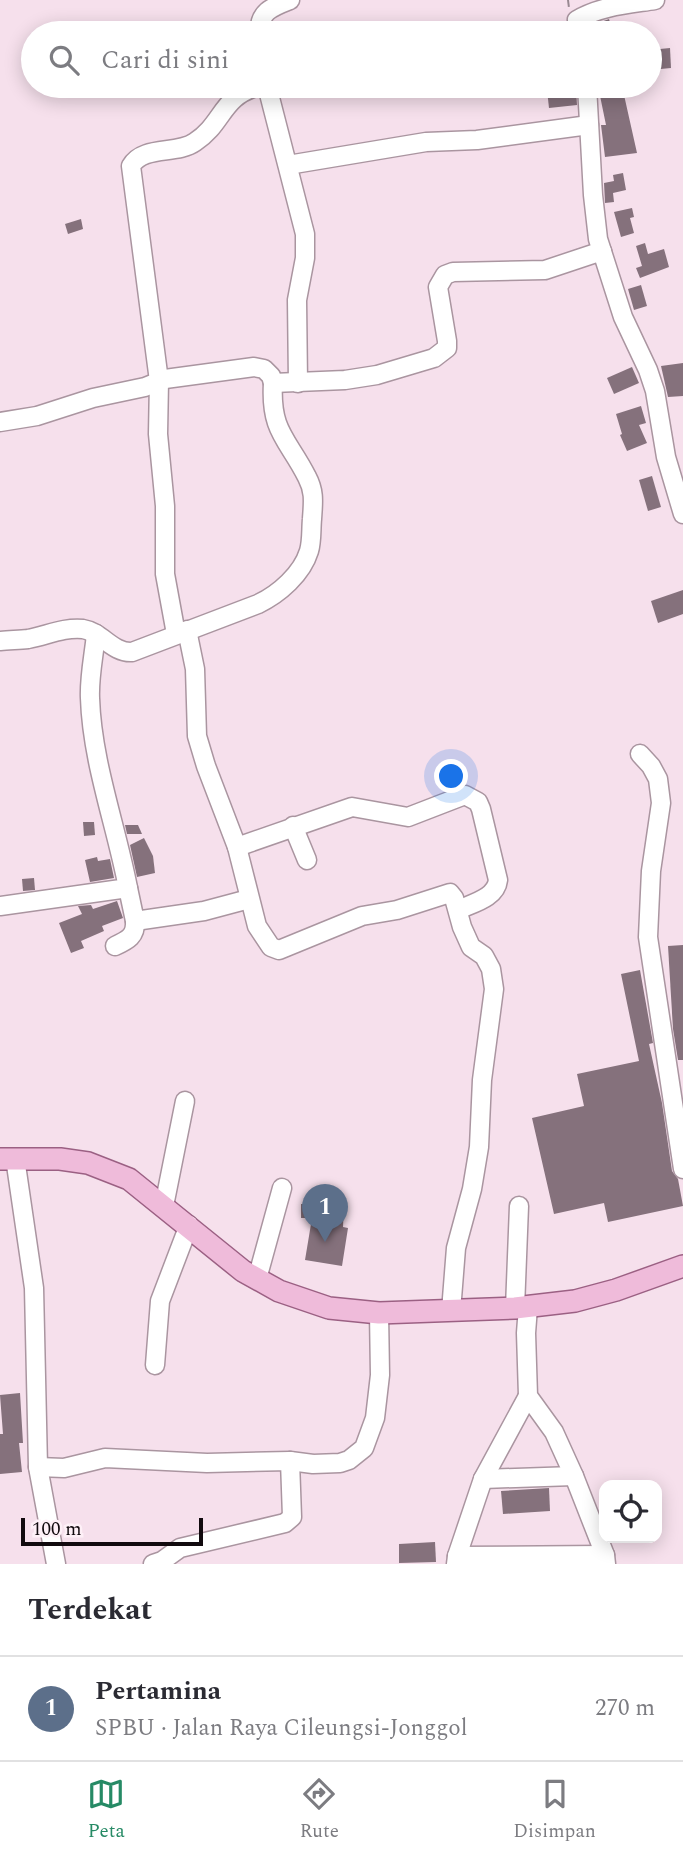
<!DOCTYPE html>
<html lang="id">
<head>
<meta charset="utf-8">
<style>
  body { margin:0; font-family:Spectral,serif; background:#f7f7f7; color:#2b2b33 }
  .controls { position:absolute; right:21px; bottom:21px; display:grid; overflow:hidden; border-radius:14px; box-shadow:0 4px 18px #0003 }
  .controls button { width:63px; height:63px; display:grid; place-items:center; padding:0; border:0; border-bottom:2px solid #e1e1e2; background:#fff; color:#2b2b33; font:35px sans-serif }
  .scale { position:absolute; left:21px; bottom:18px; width:182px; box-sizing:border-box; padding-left:7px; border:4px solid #110a0e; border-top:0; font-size:19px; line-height:24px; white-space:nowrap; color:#110a0e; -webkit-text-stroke:5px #fef0f7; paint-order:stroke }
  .you { position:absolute; left:452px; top:777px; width:24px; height:24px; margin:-18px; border:5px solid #fff; border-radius:50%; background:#1a73e8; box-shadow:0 0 0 10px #1a73e833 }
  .badge { display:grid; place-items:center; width:46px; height:46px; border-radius:50%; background:#268a65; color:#fff; font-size:23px; font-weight:700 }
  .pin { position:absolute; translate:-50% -58px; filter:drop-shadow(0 2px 4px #0008) }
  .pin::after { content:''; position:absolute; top:37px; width:24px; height:21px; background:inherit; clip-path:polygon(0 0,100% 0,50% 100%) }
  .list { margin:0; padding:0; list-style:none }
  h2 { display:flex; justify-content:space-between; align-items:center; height:91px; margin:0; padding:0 28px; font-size:30px }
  h2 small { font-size:23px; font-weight:400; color:#7c7c81 }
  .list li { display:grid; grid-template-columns:46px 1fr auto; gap:21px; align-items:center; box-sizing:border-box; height:105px; padding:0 28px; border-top:2px solid #e1e1e2 }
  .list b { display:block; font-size:26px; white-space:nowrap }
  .list p { margin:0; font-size:23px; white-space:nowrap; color:#7c7c81 }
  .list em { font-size:23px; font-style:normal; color:#7c7c81 }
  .icon { flex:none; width:38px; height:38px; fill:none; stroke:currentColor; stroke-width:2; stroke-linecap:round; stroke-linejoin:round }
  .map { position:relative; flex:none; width:683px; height:1564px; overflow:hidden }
  .search { position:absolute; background:#fff; box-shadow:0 4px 18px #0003; left:21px; right:21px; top:21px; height:77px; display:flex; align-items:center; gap:18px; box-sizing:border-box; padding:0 24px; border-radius:38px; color:#7c7c81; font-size:26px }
  .sheet { height:196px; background:#fff }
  nav { display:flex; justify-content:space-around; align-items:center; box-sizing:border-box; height:98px; border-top:2px solid #e1e1e2; background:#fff; font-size:19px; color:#7c7c81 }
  nav a { display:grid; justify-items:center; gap:4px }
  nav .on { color:#268a65 }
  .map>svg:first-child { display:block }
  .building { fill:#85717c }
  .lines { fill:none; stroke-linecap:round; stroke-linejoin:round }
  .minor-casing { stroke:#aa95a0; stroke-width:21 }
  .major-casing { stroke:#9b6083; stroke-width:24 }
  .path { stroke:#988891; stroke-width:2; stroke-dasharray:7 3.5; stroke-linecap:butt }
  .minor { stroke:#fff; stroke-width:18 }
  .major { stroke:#efbbda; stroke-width:21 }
</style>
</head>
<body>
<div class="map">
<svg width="683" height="1564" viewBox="0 0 683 1564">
  <rect width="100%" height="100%" fill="#f6e0ec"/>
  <g class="building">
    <polygon points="609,19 613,33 591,33 590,26"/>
    <polygon points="670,48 671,68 650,70 650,50"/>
    <polygon points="598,86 622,86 637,153 605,157 601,125 606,125"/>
    <polygon points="576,87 577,105 549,108 547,90"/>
    <polygon points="623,173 626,190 613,193 614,202 605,203 604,183 614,181 613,175"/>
    <polygon points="632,208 634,217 630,218 634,233 621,237 614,212"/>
    <polygon points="81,219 83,229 68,234 65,224"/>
    <polygon points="645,243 648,254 664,249 669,267 640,278 636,268 642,266 636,246"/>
    <polygon points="641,285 647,306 634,310 628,289"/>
    <polygon points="683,363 683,396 668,397 661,366"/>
    <polygon points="632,367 639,383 614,394 607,378"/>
    <polygon points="641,406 646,423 639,425 647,443 627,451 620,435 622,434 616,414"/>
    <polygon points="652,476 661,507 648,511 639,480"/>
    <polygon points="683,590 683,614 658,623 651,601"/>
    <polygon points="83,822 94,822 95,835 84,836"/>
    <polygon points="125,825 138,825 142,834 127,834"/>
    <polygon points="144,838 153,856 155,873 137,877 130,845"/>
    <polygon points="97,857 98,861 110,859 114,878 90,882 85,860"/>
    <polygon points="34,878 35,890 23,891 22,879"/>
    <polygon points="117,901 123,918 102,926 104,931 81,941 84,948 71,953 59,923 82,914 78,906 91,905 93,909"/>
    <polygon points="683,945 683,1060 678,1060 673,1029 668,946"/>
    <polygon points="640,970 653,1043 649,1044 662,1103 672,1171 678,1179 683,1206 608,1222 604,1203 554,1214 532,1118 584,1106 577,1074 639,1061 621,974"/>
    <polygon points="301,1204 344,1204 343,1227 348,1228 342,1266 305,1260 312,1218 301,1218"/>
    <polygon points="20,1393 23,1443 19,1443 22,1472 0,1474 0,1434 3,1434 0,1395"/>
    <polygon points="549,1488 550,1511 503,1514 501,1491"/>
    <polygon points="435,1542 436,1562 399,1563 399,1544"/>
  </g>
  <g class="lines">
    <defs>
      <g id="minor">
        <path d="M260,33C258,12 272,7 290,0"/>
        <path d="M580,33L577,20C600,6 630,4 655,0"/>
        <polyline points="267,86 305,234 305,258 297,300 298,383"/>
        <polyline points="587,86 593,195 598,239 623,317 648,370 655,391 666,457 683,514"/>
        <polyline points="288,165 426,142 477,140 589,125"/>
        <polyline points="0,422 37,416 93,398 145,387 165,379 254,367 264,369 271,376 273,383 345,380 377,375 434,358 447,348 447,341 438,287 445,275 453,272 545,270 602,251"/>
        <path d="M187,630L195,669L197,736L206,766L237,847L352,807L408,817L465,795L478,802L481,809L498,880C496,898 473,903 458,910"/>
        <path d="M176,634L165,574V506L158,434L159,381L131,166C143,145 177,155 195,142C224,123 221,96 259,86"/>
        <path d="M0,641C9,640 19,640 28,639C46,636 63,627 83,629C102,632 112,653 132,652L258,604C279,594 302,574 309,551C312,541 311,529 312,519C313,503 315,492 307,477C288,439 270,432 273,383"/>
        <polyline points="640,754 651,766 658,779 661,803 651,871 648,937 683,1169"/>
        <polyline points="293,826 307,860"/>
        <polyline points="237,847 257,926 271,947 279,950 362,916 397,910 450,893 454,898 462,927 471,947 484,956 491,969 494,989 482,1080 479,1147 472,1189 456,1248 451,1311"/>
        <polyline points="128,888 135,921 204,911 249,899"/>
        <path d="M0,906L128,888C116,825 92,762 90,698C89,677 94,655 96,634"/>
        <path d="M115,946C128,940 136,936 135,921"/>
        <polyline points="15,1158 34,1288 38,1467 56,1564"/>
        <polyline points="164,1206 185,1101"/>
        <polyline points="257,1279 282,1188"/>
        <polyline points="528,1307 526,1333 528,1396 554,1432 574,1476 605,1555 606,1564"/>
        <polyline points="515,1308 519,1206"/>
        <polyline points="155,1365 160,1301 189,1225"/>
        <polyline points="38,1467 64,1468 105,1458 207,1463 290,1461 313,1464 340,1463 349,1460 364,1448 375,1418 380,1375 379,1313"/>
        <polyline points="483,1479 574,1476"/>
        <polyline points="457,1556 605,1555"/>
        <polyline points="153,1564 162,1561 180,1548 285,1523 292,1517 290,1461"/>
        <polyline points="456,1564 457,1556 483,1479 528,1396"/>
      </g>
      <polyline id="major" points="0,1159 60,1159 88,1163 129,1179 243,1271 279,1291 329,1308 379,1313 515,1308 575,1301 616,1290 683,1266"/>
    </defs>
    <use href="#minor" class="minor-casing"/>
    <use href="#major" class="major-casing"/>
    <polyline class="path" points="568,0 569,8"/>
    <use href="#minor" class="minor"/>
    <use href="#major" class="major"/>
  </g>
</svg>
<div class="controls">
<button><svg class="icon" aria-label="locate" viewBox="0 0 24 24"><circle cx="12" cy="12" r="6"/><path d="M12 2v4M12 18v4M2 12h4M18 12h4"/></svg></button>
</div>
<div class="scale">100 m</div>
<div class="you"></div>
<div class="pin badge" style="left:325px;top:1242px;background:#5c6f8a">1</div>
<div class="search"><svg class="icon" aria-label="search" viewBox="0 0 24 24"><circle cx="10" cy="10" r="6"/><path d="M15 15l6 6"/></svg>Cari di sini</div>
</div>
<section class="sheet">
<h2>Terdekat<small></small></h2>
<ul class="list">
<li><span class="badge" style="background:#5c6f8a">1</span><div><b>Pertamina</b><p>SPBU · Jalan Raya Cileungsi-Jonggol</p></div><em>270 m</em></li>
</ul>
</section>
<nav>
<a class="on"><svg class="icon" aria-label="map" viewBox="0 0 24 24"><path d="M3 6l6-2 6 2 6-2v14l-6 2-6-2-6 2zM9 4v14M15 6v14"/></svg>Peta</a>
<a><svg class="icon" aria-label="directions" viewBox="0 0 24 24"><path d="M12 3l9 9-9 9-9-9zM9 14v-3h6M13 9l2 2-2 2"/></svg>Rute</a>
<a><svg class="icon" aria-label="saved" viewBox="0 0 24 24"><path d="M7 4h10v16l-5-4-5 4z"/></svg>Disimpan</a>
</nav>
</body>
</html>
